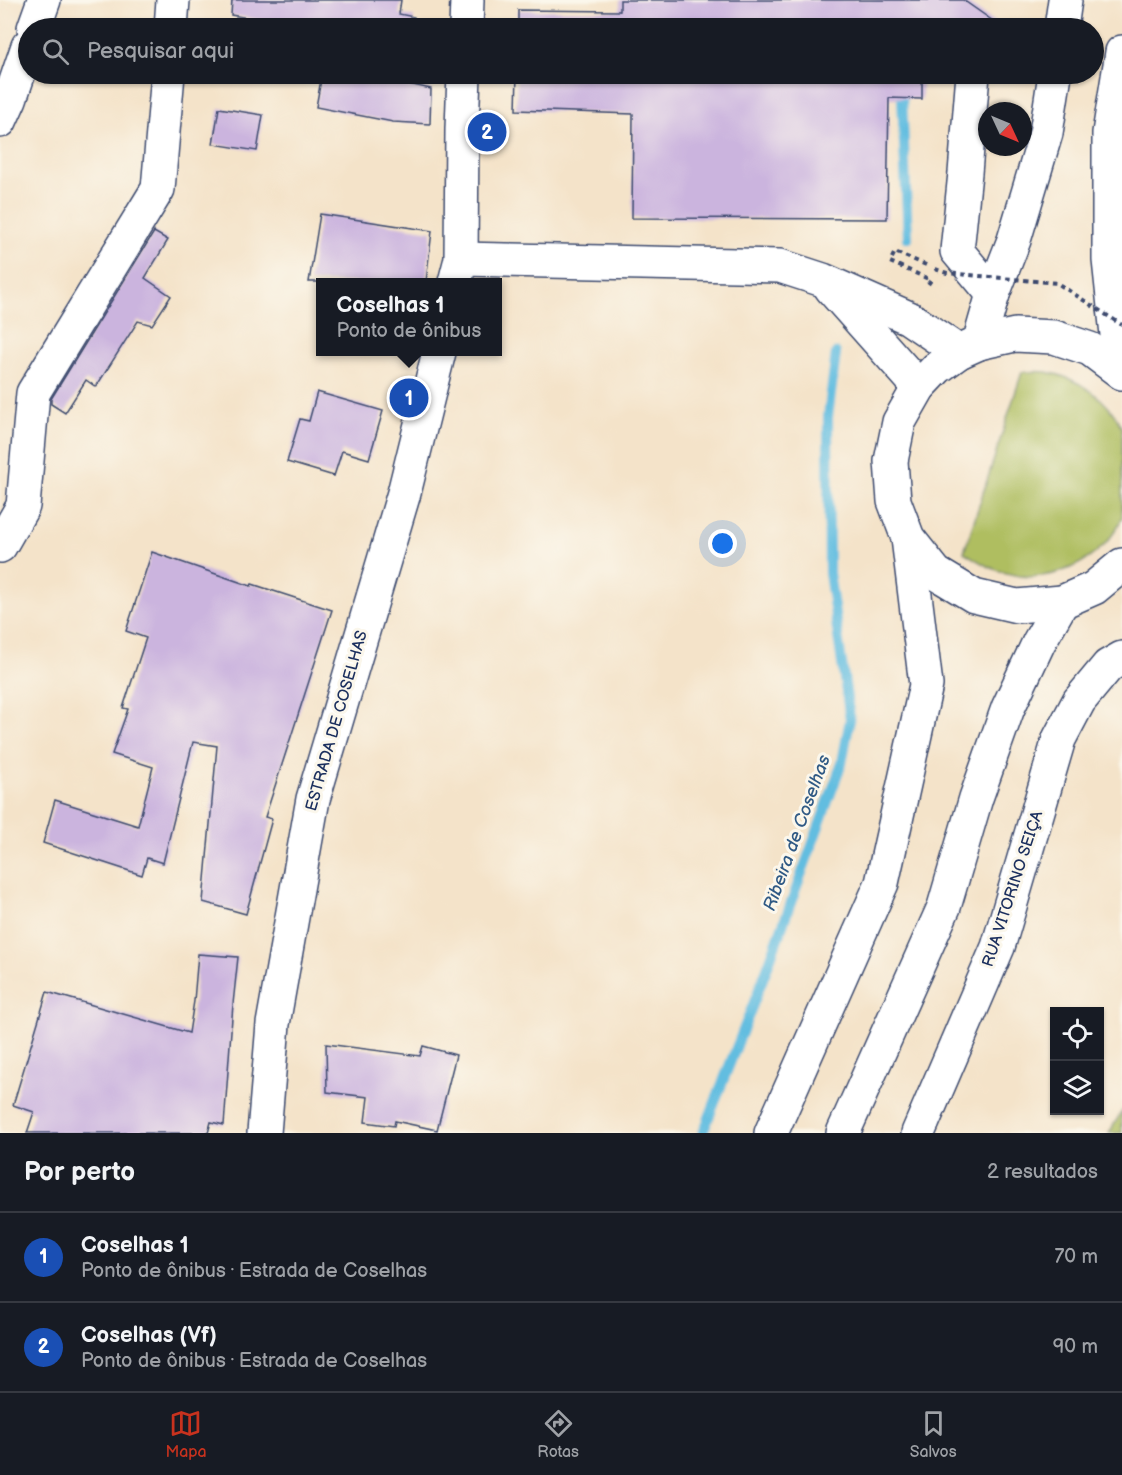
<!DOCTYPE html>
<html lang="pt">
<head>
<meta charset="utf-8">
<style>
  body { margin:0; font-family:"Balsamiq Sans",sans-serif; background:#242831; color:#f1f3f6 }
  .controls { position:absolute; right:18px; bottom:18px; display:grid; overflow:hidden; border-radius:0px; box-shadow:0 2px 4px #0004 }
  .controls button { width:54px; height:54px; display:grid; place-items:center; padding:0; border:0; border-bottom:2px solid #363941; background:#171b24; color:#f1f3f6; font:30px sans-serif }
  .compass { position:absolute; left:978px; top:102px; width:54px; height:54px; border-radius:50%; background:#171b24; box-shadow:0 2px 4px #0004; rotate:134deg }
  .you { position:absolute; left:723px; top:544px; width:21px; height:21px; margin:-15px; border:4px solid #fff; border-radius:50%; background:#1a73e8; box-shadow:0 0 0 9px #1a73e833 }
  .badge { display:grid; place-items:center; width:39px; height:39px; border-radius:50%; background:#c8321e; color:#fff; font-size:20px; font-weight:700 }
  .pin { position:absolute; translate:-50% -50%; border:3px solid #fff; box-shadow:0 2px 6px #0006 }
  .popup { position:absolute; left:316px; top:278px; width:186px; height:78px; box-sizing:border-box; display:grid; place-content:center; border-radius:0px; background:#171b24; filter:drop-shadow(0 2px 4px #0005); font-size:20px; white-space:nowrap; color:#9ea1a6 }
  .popup b { font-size:22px; color:#f1f3f6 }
  .popup::after { content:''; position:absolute; left:50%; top:100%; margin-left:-12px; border:12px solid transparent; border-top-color:#171b24 }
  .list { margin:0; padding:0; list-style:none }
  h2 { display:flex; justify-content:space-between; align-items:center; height:78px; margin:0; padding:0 24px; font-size:26px }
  h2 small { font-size:20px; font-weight:400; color:#9ea1a6 }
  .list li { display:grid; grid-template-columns:39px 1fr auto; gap:18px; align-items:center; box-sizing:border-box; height:90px; padding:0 24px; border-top:2px solid #363941 }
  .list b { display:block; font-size:22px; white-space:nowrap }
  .list p { margin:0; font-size:20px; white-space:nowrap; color:#9ea1a6 }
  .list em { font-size:20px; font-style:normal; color:#9ea1a6 }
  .icon { flex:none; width:33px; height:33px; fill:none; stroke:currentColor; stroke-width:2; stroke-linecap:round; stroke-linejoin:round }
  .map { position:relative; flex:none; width:1122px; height:1133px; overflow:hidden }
  .search { position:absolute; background:#171b24; box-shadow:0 2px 4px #0004; left:18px; right:18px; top:18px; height:66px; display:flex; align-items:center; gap:15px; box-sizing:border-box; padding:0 21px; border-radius:33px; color:#9ea1a6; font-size:22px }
  .sheet { height:258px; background:#171b24 }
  nav { display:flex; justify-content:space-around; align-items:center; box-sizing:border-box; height:84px; border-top:2px solid #363941; background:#171b24; font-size:16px; color:#9ea1a6 }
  nav a { display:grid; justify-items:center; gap:3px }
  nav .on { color:#c8321e }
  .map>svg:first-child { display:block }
  .green { fill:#afbe61; stroke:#657660; stroke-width:1.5 }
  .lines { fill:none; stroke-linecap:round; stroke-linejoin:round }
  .stream { stroke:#62bde0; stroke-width:10 }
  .building { fill:#cbb4de }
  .minor-casing { stroke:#3c4a6e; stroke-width:36 }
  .highway-casing { stroke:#3c4a6e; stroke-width:36 }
  .path { stroke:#3c4a6e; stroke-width:4; stroke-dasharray:4.5 4.5; stroke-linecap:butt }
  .minor { stroke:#fff; stroke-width:33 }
  .highway { stroke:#fff; stroke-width:33 }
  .path-bridge { stroke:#3c4a6e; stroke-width:4; stroke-dasharray:4.5 4.5; stroke-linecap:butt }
  .labels { text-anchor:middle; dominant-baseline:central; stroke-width:6; stroke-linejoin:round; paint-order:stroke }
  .street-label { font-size:16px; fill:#1b2f5e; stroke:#fbf7ec }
  .water-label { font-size:18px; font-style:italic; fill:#305a85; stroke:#fbf7ec }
</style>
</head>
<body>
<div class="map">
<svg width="1122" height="1133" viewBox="0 0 1122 1133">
  <rect width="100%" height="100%" fill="#fbf7ec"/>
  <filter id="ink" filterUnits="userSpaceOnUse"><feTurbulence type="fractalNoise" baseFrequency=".0167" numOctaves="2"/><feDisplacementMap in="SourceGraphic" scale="12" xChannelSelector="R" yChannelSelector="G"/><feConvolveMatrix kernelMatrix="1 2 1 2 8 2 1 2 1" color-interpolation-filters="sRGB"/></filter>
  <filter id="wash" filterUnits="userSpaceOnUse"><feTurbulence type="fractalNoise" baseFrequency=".008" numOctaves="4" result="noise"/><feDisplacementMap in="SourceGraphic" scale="24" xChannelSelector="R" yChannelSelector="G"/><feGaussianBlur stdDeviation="1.35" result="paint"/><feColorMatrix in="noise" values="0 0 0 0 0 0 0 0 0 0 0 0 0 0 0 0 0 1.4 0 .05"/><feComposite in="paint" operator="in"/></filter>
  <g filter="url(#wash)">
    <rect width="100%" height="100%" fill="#f4e3c9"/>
    <g class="green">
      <path d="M1022,372C1030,372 1038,371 1046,372C1077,377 1109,399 1122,428V518C1103,561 1051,586 1006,573C990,569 978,561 964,552Z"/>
      <polygon points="1122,1111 1122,1133 1109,1133"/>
    </g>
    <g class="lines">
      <g class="stream">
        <polyline points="901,74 908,238"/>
        <polyline points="703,1133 766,971 842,763 850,719 829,573 828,417 836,353"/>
      </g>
    </g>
    <g id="blocks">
      <g class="building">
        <polygon points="232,0 401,0 399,14 414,17 412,28 308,28 231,15"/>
        <polygon points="620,0 963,0 1003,28 518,28 518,10 620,11"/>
        <polygon points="322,74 406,74 404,83 431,89 430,124 393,122 316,107"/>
        <polygon points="517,74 922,74 922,99 889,98 887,219 632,218 633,114 516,110"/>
        <polygon points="219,108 263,115 257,151 213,144"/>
        <polygon points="320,214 432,231 426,282 309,282"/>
        <polygon points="154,232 168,240 145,278 171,296 152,325 138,321 96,387 86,380 65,413 51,404 51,399"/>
        <polygon points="317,392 383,411 369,459 342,451 334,476 287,462 300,419 309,421"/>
        <polygon points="152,552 251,586 252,584 332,610 265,817 272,819 246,914 203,902 217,746 193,742 163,863 147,858 142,875 43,843 55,800 138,826 153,767 112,754 128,709 123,708 146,638 126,631"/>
        <polygon points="198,954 238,957 233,1004 224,1125 211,1122 208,1133 27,1133 34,1112 13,1105 47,992 189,1033 194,1001"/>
        <polygon points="326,1044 420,1056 423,1046 456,1055 437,1130 395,1121 394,1126 365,1122 368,1097 327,1092"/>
      </g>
    </g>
  </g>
  <g filter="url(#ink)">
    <use href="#blocks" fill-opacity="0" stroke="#3c4a6e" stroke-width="1.5"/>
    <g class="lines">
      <defs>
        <g id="minor">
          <polyline points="34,28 44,0"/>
          <polyline points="171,28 173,0"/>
          <polyline points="466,28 467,0"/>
          <polyline points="973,74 965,173 957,251 993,294"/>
          <polyline points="0,121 10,99 28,46"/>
          <polyline points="461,259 780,266 823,280 909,318 959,352"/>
          <polyline points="455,282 461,259 462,129 464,74"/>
          <polyline points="831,288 919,387"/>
          <polyline points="0,546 23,506 33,393 158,189 168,74"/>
          <polyline points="264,1133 273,1024 313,799 404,493 439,352"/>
          <polyline points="918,1133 998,947 1059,739 1079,701 1108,666 1122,658"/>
        </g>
        <g id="highway">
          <polyline points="1061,28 1065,0"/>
          <polyline points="979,343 993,294 1014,240 1046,133 1055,74"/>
          <polyline points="1121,372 1109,260 1109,133 1122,52"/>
          <polyline points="1122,373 1090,349 1054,337 1015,335 979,343 959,352 937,368 919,387 899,422 891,461 894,501 908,538 936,573 974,596 1017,606 1062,602 1094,588 1122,565"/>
          <polyline points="771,1133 882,883 926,685 908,538"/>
          <polyline points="843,1133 944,907 976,798 1008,708 1039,642 1062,602"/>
        </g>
      </defs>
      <use href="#minor" class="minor-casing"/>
      <use href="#highway" class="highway-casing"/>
      <polyline class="path" points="926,265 895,252 890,262 931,280 926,287"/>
      <use href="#minor" class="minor"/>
      <use href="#highway" class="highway"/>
      <polyline class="path-bridge" points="935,269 947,273 1057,283 1122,325"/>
    </g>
  </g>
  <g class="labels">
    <g class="street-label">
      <text transform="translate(337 721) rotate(-74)">ESTRADA DE COSELHAS</text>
      <text transform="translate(1013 889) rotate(-72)">RUA VITORINO SEIÇA</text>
    </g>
    <g class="water-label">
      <text transform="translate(797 833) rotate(-70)">Ribeira de Coselhas</text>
    </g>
  </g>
</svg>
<div class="controls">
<button><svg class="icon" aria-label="locate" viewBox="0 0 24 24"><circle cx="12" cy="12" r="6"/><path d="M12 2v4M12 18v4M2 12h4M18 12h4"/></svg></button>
<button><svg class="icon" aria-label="layers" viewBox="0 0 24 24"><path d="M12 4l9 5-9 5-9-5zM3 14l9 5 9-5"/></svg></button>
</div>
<svg class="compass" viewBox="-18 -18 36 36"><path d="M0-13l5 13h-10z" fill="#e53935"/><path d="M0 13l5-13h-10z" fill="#9ea1a6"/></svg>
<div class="you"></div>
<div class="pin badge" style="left:409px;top:398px;background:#1a4fb4">1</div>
<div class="popup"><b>Coselhas 1</b>Ponto de ônibus</div>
<div class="pin badge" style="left:487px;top:132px;background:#1a4fb4">2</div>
<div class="search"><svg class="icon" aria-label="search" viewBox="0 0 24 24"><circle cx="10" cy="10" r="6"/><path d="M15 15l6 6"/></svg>Pesquisar aqui</div>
</div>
<section class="sheet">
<h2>Por perto<small>2 resultados</small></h2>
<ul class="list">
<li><span class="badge" style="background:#1a4fb4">1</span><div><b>Coselhas 1</b><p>Ponto de ônibus · Estrada de Coselhas</p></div><em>70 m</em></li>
<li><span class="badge" style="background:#1a4fb4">2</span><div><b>Coselhas (Vf)</b><p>Ponto de ônibus · Estrada de Coselhas</p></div><em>90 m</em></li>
</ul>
</section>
<nav>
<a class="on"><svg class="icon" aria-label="map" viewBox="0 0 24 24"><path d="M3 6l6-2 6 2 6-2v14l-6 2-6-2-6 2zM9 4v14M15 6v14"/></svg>Mapa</a>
<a><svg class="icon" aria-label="directions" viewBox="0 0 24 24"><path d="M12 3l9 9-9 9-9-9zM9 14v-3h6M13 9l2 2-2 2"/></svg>Rotas</a>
<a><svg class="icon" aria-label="saved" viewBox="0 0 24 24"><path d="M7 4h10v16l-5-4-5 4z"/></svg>Salvos</a>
</nav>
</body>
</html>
